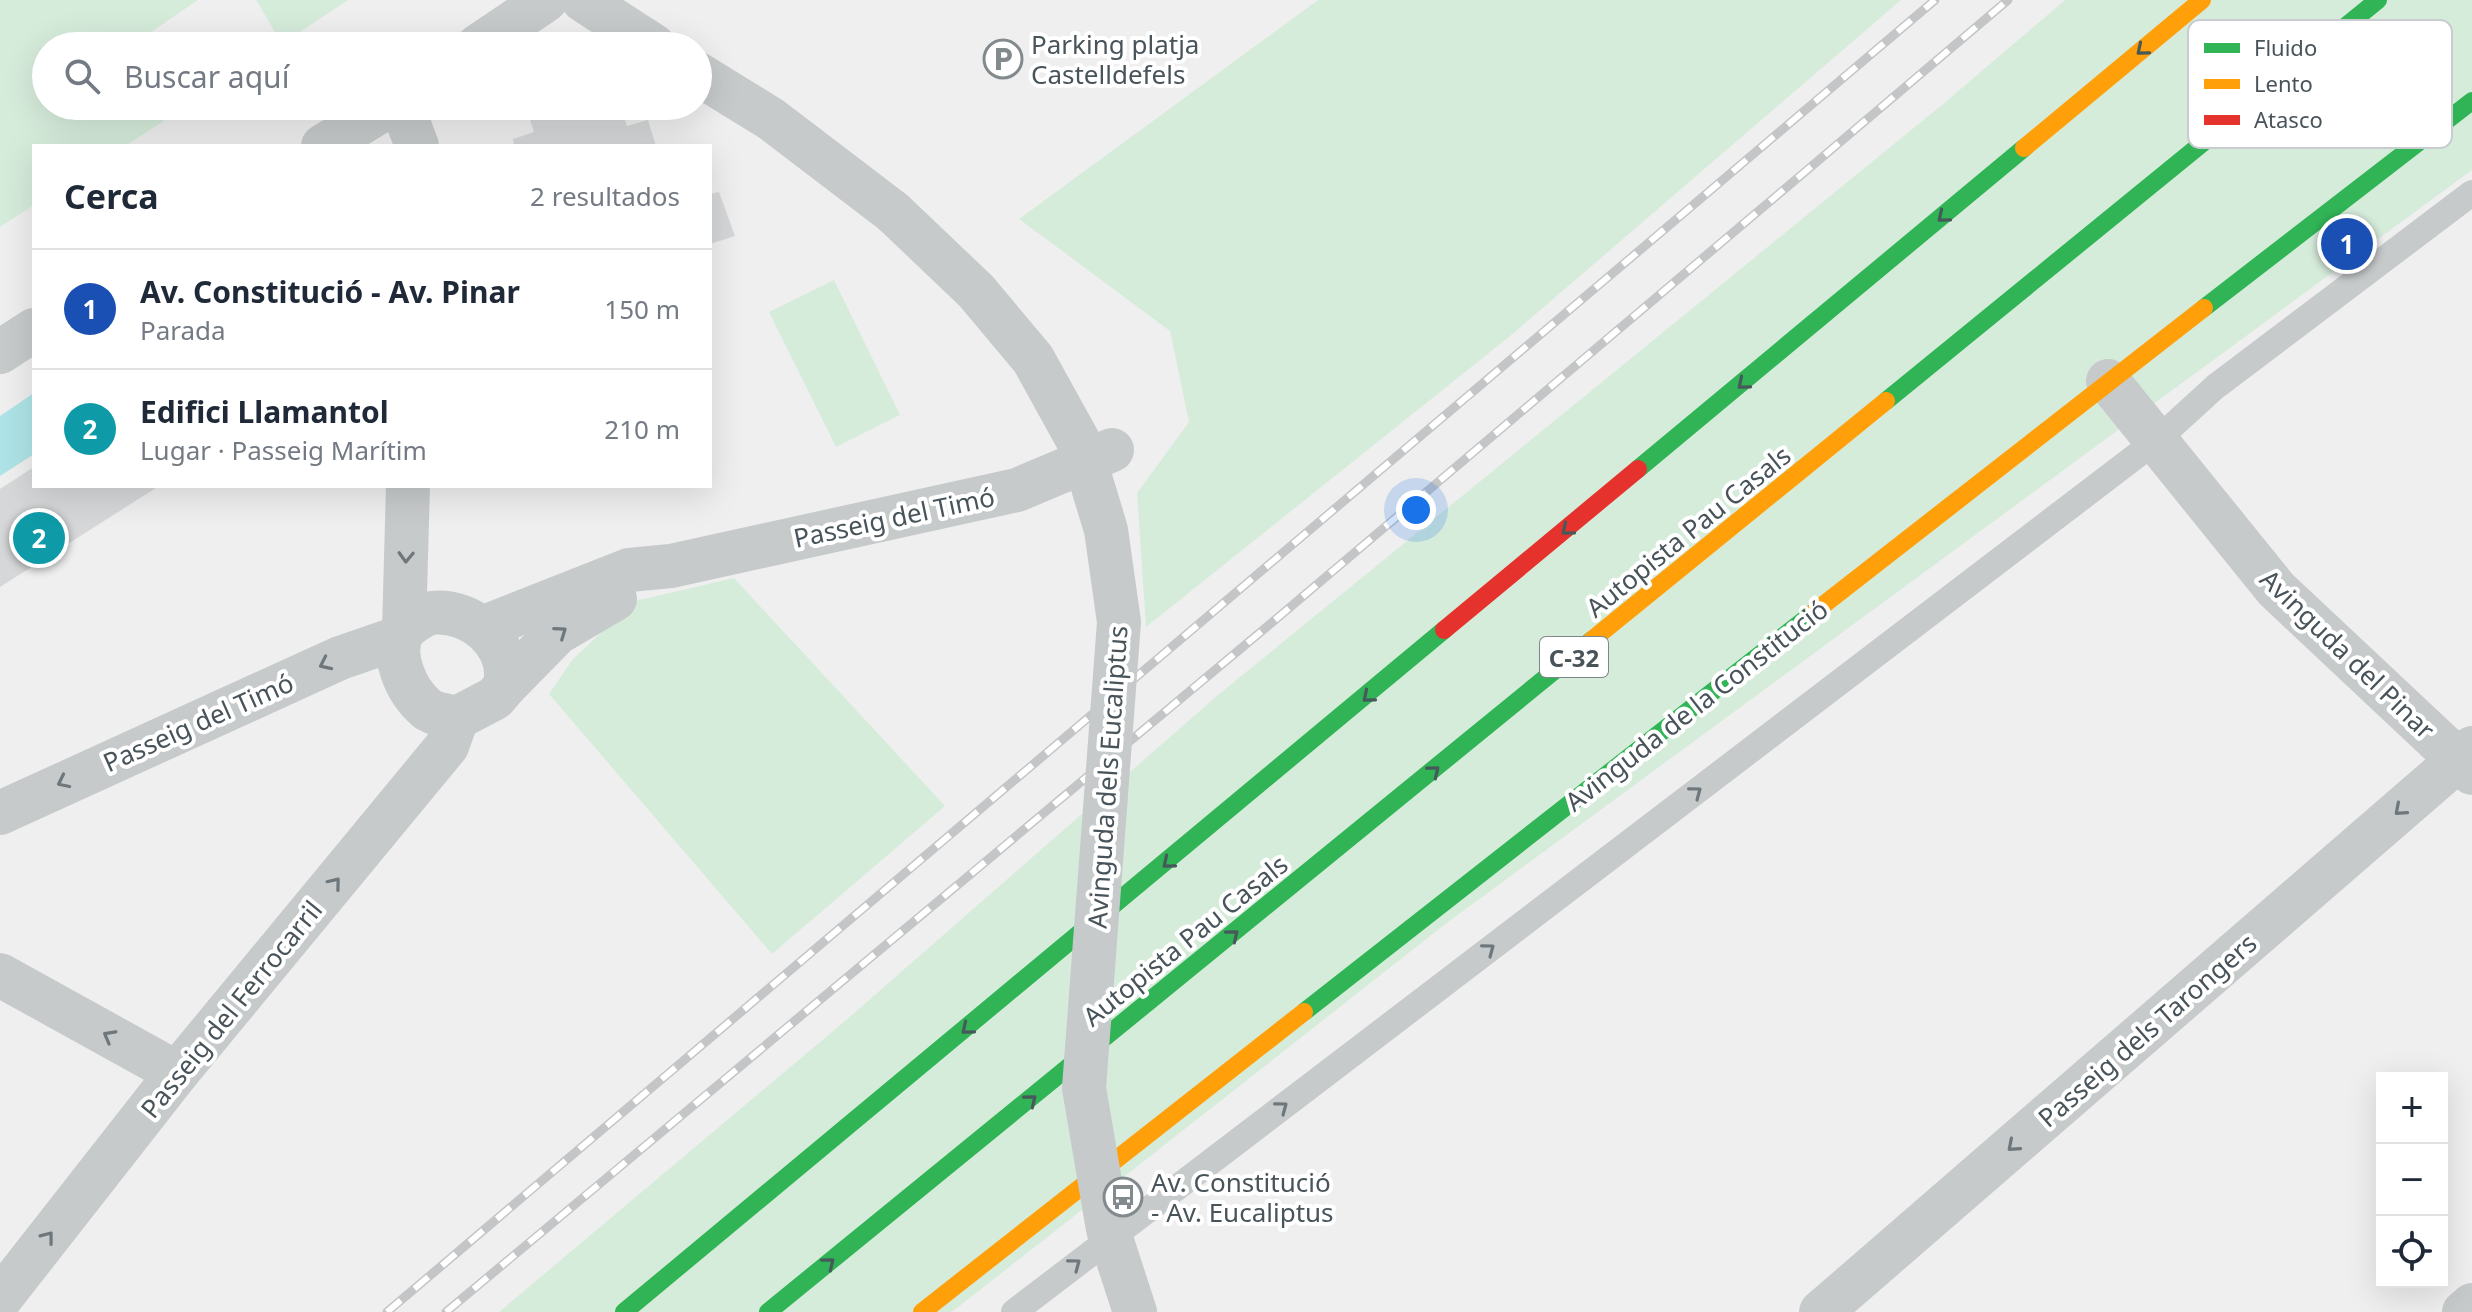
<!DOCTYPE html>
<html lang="es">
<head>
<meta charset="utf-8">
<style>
  body { margin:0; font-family:"Noto Sans",sans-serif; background:#f2f2f3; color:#1f2937 }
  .controls { position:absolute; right:24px; bottom:24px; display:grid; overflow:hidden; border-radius:0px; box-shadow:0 8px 32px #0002 }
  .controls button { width:72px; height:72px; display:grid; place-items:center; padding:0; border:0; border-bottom:2px solid #e0e1e3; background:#fff; color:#1f2937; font:40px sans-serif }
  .you { position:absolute; left:1416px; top:510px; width:28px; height:28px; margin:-20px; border:6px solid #fff; border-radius:50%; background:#1a73e8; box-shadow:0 0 0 12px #1a73e833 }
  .badge { display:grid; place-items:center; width:52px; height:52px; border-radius:50%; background:#0f766e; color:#fff; font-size:26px; font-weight:700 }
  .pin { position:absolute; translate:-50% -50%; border:4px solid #fff; box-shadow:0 2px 8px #0006 }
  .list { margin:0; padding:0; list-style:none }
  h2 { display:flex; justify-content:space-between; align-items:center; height:104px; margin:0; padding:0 32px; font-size:34px }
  h2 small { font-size:26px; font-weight:400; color:#747a83 }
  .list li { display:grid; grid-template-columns:52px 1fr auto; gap:24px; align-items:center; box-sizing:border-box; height:120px; padding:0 32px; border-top:2px solid #e0e1e3 }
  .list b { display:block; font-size:30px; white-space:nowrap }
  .list p { margin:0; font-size:26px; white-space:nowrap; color:#747a83 }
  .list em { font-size:26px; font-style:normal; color:#747a83 }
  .icon { flex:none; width:44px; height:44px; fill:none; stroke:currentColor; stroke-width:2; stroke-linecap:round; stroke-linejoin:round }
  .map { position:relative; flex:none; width:2472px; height:1312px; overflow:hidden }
  .search { position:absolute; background:#fff; box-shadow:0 8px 32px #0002; left:32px; top:32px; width:680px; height:88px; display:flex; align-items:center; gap:20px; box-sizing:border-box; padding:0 28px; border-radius:44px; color:#747a83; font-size:30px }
  .panel { position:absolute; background:#fff; box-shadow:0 8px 32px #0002; left:32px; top:144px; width:680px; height:344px; border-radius:0px }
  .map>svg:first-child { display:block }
  .green { fill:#d6ecdb }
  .water { fill:#aee4e7 }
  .building { fill:#d6d7d8 }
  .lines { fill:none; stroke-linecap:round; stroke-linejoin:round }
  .lane { stroke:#c7cacb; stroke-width:26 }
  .street { stroke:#c7cacb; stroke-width:44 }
  .fast { stroke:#30b455; stroke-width:18 }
  .slow { stroke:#ff9f0a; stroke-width:18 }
  .jam { stroke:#e5322d; stroke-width:18 }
  .rail-casing { stroke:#c3c5c6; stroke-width:9 }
  .rail { stroke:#fff; stroke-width:6; stroke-dasharray:18; stroke-linecap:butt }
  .street-bridge { stroke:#c7cacb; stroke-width:44 }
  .oneway { stroke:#47595a }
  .oneway2 { stroke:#6e777c }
  .labels { text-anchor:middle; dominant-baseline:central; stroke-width:8; stroke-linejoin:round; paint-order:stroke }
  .shield { fill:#fff; stroke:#7f878c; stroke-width:2 }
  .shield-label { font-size:24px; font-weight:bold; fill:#48545a }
  .poi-label { font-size:26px; fill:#48545a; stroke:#fff; text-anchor:start }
  .street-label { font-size:26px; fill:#48545a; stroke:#fff }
  .key { fill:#fff; stroke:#c8ccce; stroke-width:2 }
  .key-label { font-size:22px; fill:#48545a }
</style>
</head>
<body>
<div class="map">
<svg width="2472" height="1312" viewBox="0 0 2472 1312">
  <rect width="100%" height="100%" fill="#f0efef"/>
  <g class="green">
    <polygon points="0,0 198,0 131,46 46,46 46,106 155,106 164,121 125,146 34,146 34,205 0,227"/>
    <polygon points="256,0 348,0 282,44"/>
    <polygon points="1318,0 1901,0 1509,337 1146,627 1137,493 1189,422 1170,331 1019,219"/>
    <polygon points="2065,0 2472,0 2472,170 1448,922 952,1312 499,1312 845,1021 1218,695 1943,104"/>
    <polygon points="834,280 900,415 836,447 769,312"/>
    <polygon points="734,578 945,806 772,954 549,694 573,659 635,601"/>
  </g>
  <polygon class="water" points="34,393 34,454 0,476 0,416"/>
  <g class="building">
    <polygon points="563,106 596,106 597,112 620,106 627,126 648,120 656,146 514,146 513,139 534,132 530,120"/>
    <polygon points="719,192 735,236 710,244 710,194"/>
    <polygon points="34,467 34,486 159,486 0,587 0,489"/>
  </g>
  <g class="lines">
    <polyline class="lane" points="1014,1312 2157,440 2215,387 2472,193"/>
    <g class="street">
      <polyline points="583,0 654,46"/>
      <polyline points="478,46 546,0"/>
      <polyline points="698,74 771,119 893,212"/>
      <polyline points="402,106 417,146"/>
      <polyline points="323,146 389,106"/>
      <polyline points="0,352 34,330"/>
      <polyline points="2108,381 2276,589 2472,773"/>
      <polyline points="482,628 629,570 671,566 1017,490 1112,450"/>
      <path d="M404,629C412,623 422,615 431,613C472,608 513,644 505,686L495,698L457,718C448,716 434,714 427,709C406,691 389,654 404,629L408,486"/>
      <polyline points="505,686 557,633 615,599"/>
      <polyline points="0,813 340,658 398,638"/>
      <polyline points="0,975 177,1073"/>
      <polyline points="0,1299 177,1073 447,746 457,718"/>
      <polyline points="1821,1312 2472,748"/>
      <polyline points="2464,1312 2472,1305"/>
    </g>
    <g class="fast">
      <polyline points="2204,308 2472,101"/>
      <polyline points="1886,401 2378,0"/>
      <polyline points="1638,469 2024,148"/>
      <polyline points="1304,1012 1813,613"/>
      <polyline points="624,1312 1444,630"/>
      <polyline points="768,1312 1592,640"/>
    </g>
    <g class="slow">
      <polyline points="2024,148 2202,0"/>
      <polyline points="1813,613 2204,308"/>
      <polyline points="1592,640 1886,401"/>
      <polyline points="922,1312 1304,1012"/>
    </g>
    <polyline class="jam" points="1444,630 1638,469"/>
    <defs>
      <g id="rail">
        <polyline points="387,1312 1935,0"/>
        <polyline points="446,1312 1269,625 2008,0"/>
      </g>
    </defs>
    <use href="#rail" class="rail-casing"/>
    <use href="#rail" class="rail"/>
    <polyline class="street-bridge" points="893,212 976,291 1033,359 1080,444 1106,530 1119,622 1084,1088 1108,1229 1135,1312"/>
  </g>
  <defs><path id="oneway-chevron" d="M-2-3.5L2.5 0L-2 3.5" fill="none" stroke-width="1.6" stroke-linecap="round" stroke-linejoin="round" transform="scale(2)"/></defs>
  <g class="oneway">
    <use href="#oneway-chevron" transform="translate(2142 50) rotate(140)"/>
    <use href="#oneway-chevron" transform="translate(1943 217) rotate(140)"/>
    <use href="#oneway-chevron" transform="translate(1743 384) rotate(140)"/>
    <use href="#oneway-chevron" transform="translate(1567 530) rotate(140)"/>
    <use href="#oneway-chevron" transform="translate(1368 697) rotate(140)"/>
    <use href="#oneway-chevron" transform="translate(1434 771) rotate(-39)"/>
    <use href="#oneway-chevron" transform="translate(1168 863) rotate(140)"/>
    <use href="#oneway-chevron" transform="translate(1233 935) rotate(-39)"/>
    <use href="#oneway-chevron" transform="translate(967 1029) rotate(140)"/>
    <use href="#oneway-chevron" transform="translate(1031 1100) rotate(-39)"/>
    <use href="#oneway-chevron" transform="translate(829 1263) rotate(-39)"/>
  </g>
  <g class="oneway2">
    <use href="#oneway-chevron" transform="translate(406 557) rotate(92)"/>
    <use href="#oneway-chevron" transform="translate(561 632) rotate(-35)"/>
    <use href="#oneway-chevron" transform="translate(325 664) rotate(155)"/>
    <use href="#oneway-chevron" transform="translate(63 782) rotate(154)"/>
    <use href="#oneway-chevron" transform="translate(1696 792) rotate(-37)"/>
    <use href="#oneway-chevron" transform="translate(2400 810) rotate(139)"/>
    <use href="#oneway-chevron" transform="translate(335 883) rotate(-51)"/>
    <use href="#oneway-chevron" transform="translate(1489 949) rotate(-37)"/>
    <use href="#oneway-chevron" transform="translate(109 1036) rotate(-151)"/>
    <use href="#oneway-chevron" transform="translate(1282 1107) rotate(-37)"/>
    <use href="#oneway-chevron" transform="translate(2013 1146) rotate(139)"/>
    <use href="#oneway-chevron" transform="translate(48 1237) rotate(-52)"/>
    <use href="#oneway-chevron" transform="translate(1075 1264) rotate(-37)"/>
  </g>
  <defs>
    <symbol id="parking-ring" viewBox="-11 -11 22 22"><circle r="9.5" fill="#fff" stroke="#838a8e" stroke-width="1.5"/><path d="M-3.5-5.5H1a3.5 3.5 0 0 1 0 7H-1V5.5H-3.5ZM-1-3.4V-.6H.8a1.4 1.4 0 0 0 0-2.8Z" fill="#838a8e"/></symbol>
    <symbol id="bus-ring" viewBox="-11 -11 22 22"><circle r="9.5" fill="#fff" stroke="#838a8e" stroke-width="1.5"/><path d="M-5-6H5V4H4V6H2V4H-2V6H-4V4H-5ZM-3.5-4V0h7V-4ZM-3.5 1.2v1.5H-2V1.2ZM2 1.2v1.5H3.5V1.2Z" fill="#838a8e"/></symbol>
  </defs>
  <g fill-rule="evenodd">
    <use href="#parking-ring" x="981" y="37" width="44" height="44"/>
    <use href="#bus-ring" x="1101" y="1175" width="44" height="44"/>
  </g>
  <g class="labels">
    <rect class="shield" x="1540" y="637" width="68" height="40" rx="6"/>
    <g class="shield-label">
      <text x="1574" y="657">C-32</text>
    </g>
    <g class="poi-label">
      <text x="1031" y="44">Parking platja<tspan x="1031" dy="30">Castelldefels</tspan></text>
      <text x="1151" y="1182">Av. Constitució<tspan x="1151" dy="30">- Av. Eucaliptus</tspan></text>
    </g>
    <g class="street-label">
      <text transform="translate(894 517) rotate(-12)">Passeig del Timó</text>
      <text transform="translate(1688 531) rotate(-39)">Autopista Pau Casals</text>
      <text transform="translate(2348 654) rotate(44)">Avinguda del Pinar</text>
      <text transform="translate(1696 705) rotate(-38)">Avinguda de la Constitució</text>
      <text transform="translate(198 722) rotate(-24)">Passeig del Timó</text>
      <text transform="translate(1107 777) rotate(-86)">Avinguda dels Eucaliptus</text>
      <text transform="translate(1185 940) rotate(-39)">Autopista Pau Casals</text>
      <text transform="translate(231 1009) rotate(-51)">Passeig del Ferrocarril</text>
      <text transform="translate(2147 1030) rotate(-41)">Passeig dels Tarongers</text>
    </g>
  </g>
  <rect x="2188" y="20" width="264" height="128" rx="12" class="key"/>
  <rect x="2204" y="43" width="36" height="10" fill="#30b455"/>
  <rect x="2204" y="79" width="36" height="10" fill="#ff9f0a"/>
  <rect x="2204" y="115" width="36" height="10" fill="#e5322d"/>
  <g class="key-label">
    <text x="2254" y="56">Fluido</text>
    <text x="2254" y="92">Lento</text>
    <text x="2254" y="128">Atasco</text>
  </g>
</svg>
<div class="controls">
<button>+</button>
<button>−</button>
<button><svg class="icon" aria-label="locate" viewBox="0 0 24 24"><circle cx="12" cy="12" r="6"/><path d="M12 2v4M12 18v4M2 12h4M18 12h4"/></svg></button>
</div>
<div class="you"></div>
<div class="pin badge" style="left:2347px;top:244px;background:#1a4fb4">1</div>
<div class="pin badge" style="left:39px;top:538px;background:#0f9aa8">2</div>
<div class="search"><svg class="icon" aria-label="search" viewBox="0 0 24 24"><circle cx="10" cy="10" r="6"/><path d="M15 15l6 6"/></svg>Buscar aquí</div>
<section class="panel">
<h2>Cerca<small>2 resultados</small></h2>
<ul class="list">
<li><span class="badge" style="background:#1a4fb4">1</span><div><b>Av. Constitució - Av. Pinar</b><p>Parada</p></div><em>150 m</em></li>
<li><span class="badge" style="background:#0f9aa8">2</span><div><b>Edifici Llamantol</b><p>Lugar · Passeig Marítim</p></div><em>210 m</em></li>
</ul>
</section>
</div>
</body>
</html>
